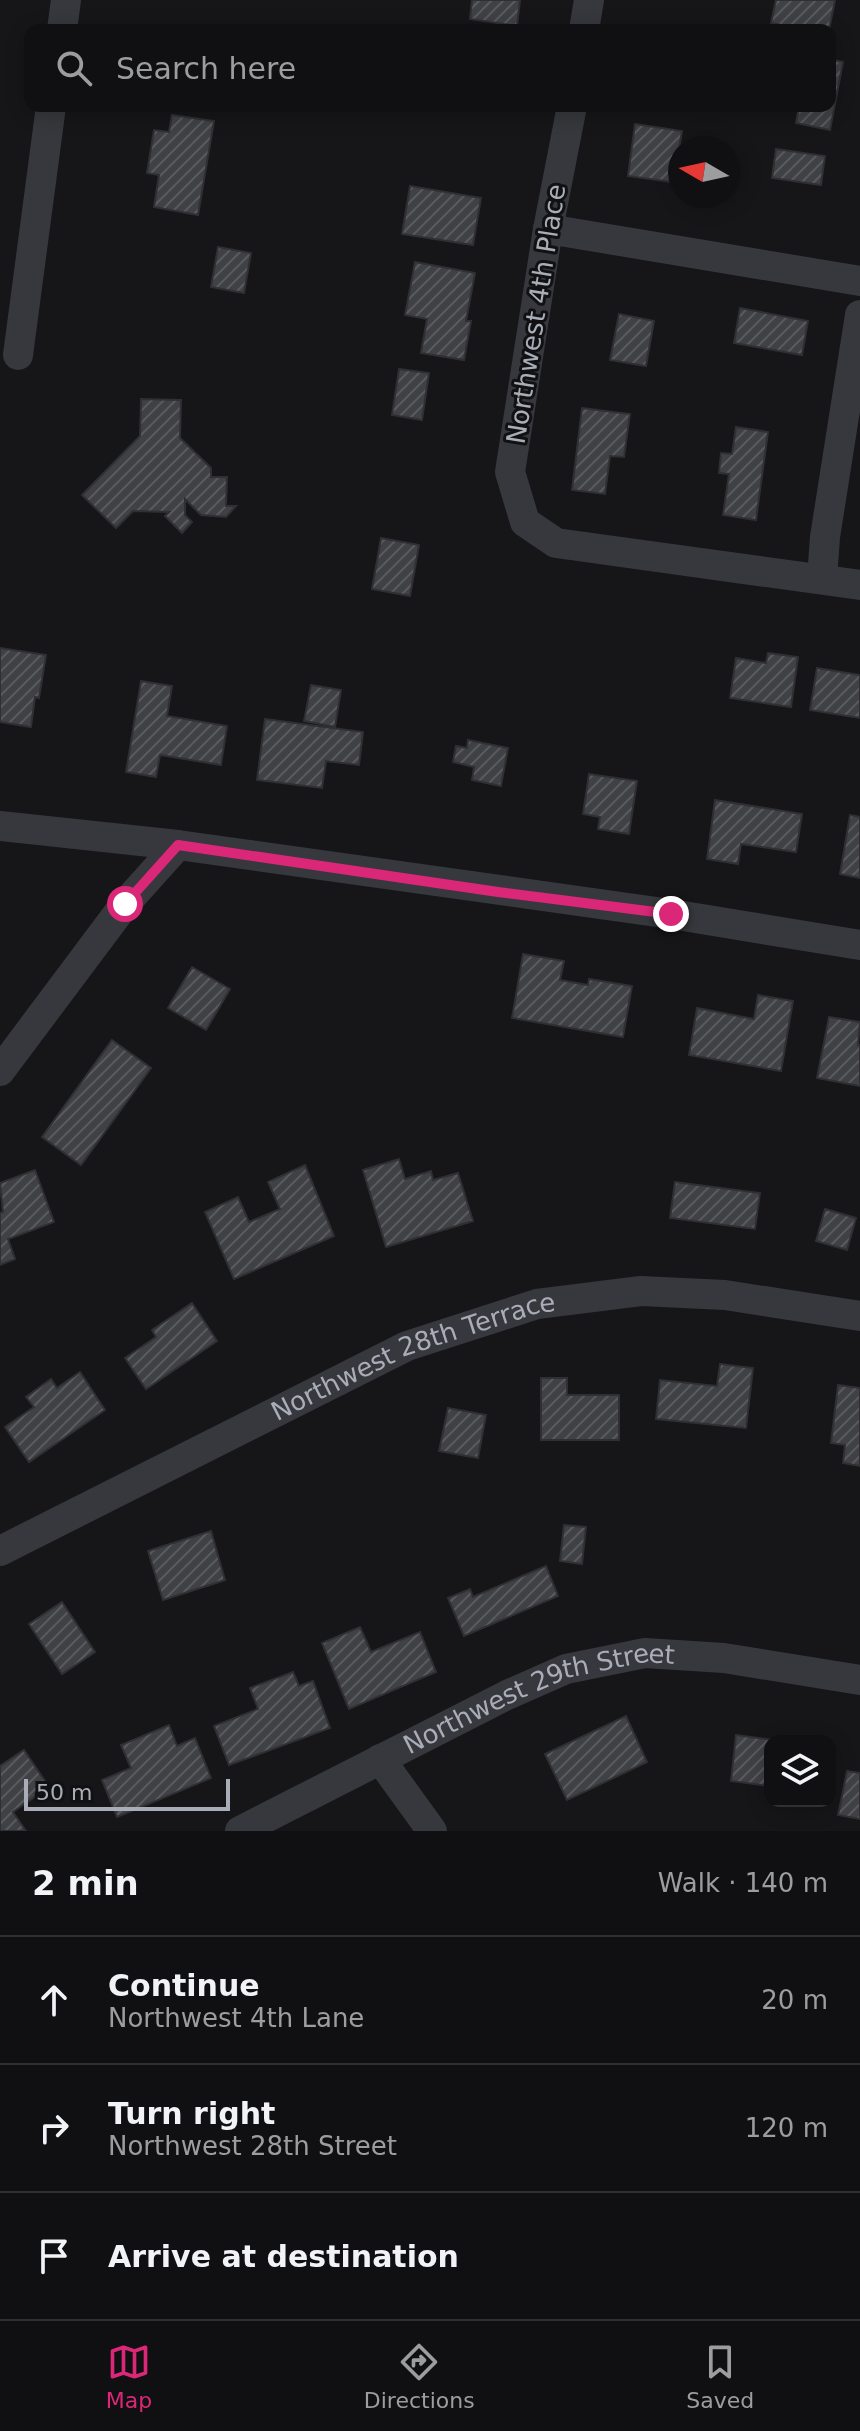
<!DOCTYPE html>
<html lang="en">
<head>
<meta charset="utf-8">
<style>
  body { margin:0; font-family:"DejaVu Sans",sans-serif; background:#19191b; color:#f1f3f6 }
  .controls { position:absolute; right:24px; bottom:24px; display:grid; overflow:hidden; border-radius:16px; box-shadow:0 4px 20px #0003 }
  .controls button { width:72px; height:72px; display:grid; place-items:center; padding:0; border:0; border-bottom:2px solid #303032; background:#101012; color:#f1f3f6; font:40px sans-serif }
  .compass { position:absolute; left:668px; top:136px; width:72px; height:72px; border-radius:50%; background:#101012; box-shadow:0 4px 20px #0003; rotate:279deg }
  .scale { position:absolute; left:24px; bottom:20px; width:206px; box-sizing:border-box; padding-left:8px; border:4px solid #a8adb8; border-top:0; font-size:22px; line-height:28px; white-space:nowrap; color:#a8adb8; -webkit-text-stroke:6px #111113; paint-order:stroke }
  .stop { position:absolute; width:24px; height:24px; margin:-18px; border:6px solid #db2777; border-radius:50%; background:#fff }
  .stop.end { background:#db2777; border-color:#fff; box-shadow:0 2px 8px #0008 }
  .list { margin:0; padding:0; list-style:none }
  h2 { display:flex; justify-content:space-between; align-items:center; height:104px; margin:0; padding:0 32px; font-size:34px }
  h2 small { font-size:26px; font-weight:400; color:#9c9d9f }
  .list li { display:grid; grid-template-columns:52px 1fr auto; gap:24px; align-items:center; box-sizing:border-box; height:128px; padding:0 32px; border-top:2px solid #303032 }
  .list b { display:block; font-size:30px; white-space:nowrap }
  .list p { margin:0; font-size:26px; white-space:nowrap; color:#9c9d9f }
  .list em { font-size:26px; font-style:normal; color:#9c9d9f }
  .icon { flex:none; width:44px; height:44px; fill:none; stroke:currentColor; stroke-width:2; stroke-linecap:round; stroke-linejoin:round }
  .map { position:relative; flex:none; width:860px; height:1831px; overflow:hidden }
  .search { position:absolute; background:#101012; box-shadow:0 4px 20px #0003; left:24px; right:24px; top:24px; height:88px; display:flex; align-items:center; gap:20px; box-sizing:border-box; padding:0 28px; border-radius:16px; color:#9c9d9f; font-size:30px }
  .sheet { height:488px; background:#101012 }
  nav { display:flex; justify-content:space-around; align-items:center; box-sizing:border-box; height:112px; border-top:2px solid #303032; background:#101012; font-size:22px; color:#9c9d9f }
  nav a { display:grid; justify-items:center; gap:4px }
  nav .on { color:#db2777 }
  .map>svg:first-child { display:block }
  .building { fill:url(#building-hatch); stroke:#303034; stroke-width:2 }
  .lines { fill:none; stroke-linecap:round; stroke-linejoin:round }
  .minor { stroke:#37383d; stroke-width:30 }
  .route { stroke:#db2777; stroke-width:10 }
  .labels { text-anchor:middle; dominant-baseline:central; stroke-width:6; stroke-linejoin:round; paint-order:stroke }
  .street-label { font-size:26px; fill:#a8adb8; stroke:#111113 }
</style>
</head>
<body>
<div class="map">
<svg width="860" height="1831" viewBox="0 0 860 1831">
  <defs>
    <pattern id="building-hatch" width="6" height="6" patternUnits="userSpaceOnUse" patternTransform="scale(2)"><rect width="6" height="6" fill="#404145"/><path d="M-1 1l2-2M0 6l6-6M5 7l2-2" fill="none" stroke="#595a5e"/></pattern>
  </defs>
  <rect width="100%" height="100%" fill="#161618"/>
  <g class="building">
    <polygon points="472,0 520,0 517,26 470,19"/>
    <polygon points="776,0 835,0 829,30 806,30 771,23"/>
    <polygon points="830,59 843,62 830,130 796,123 799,106 830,106"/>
    <polygon points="172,115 214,121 198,215 154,207 159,175 147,173 154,130 169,132"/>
    <polygon points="635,124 682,131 678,155 680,183 628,176"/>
    <polygon points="776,149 825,156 821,185 772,178"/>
    <polygon points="410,186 481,198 473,245 402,234"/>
    <polygon points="218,247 251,253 244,293 211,287"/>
    <polygon points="415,262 475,273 466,321 471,321 464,360 421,353 427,319 405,315"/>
    <polygon points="740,308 808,321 802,355 734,343"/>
    <polygon points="619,314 654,321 646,366 610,360"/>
    <polygon points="399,369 429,373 422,420 392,415"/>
    <polygon points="141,399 181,400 180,438 211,468 211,477 227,477 226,506 236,506 226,517 201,515 185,499 185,515 192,522 182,533 165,516 169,512 133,511 116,528 82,495 140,436"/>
    <polygon points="582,408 630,414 624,457 610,456 605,494 572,490"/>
    <polygon points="736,427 768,432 756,520 723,515 729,474 719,473 721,453 732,454"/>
    <polygon points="381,538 419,545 410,596 372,589"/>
    <polygon points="0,648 46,655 39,698 35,697 31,727 0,722"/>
    <polygon points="768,653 798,657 791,707 730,698 736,658 766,663"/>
    <polygon points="817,668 860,675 860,718 810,710"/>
    <polygon points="141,681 172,686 167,716 227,726 221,765 160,755 156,777 126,772"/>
    <polygon points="311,685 341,690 335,727 304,721"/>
    <polygon points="265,719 363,732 359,765 326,761 322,788 257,780"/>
    <polygon points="468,740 508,748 501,786 472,780 474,767 453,762 456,746 467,748"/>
    <polygon points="589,774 637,781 629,834 598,829 600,817 583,814"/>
    <polygon points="715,800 802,814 796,852 741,844 738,864 707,859"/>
    <polygon points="850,815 860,817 860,878 840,874"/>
    <polygon points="523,954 564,961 560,980 588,985 589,979 632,986 623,1037 512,1018"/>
    <polygon points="192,967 230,989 206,1030 168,1008"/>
    <polygon points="758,995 793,1001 781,1071 689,1055 697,1008 754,1019"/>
    <polygon points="829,1017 860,1022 858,1045 860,1045 860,1086 817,1078"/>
    <polygon points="112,1040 151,1068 81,1165 42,1137"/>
    <polygon points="399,1159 405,1179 431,1171 433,1180 458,1173 473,1221 386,1247 363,1170"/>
    <polygon points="305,1165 334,1236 234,1279 205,1212 238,1197 249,1222 280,1209 268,1182"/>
    <polygon points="35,1170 54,1222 8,1239 15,1259 0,1265 0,1213 3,1212 0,1183"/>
    <polygon points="675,1182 760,1193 755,1229 670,1218"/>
    <polygon points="825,1209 856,1218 847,1250 816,1241"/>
    <polygon points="192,1303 217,1341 146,1389 125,1358 156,1337 152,1330"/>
    <polygon points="720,1364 753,1368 746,1428 656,1419 660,1380 717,1386"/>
    <polygon points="80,1372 105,1410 29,1462 5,1427 34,1407 26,1397 51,1379 57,1388"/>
    <polygon points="541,1378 567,1378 567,1395 619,1395 619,1440 541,1440"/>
    <polygon points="838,1385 860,1388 860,1466 843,1463 845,1445 831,1443"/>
    <polygon points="448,1408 486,1415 478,1458 439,1451"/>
    <polygon points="564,1525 586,1527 582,1564 560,1561"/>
    <polygon points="211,1531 225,1580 163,1600 148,1551"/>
    <polygon points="546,1566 558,1596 464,1636 448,1598 470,1589 473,1597"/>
    <polygon points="62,1602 95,1652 62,1674 29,1624"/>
    <polygon points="360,1627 371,1652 420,1632 436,1672 349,1709 322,1643"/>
    <polygon points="293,1672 299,1686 313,1681 330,1728 229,1765 214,1726 258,1709 250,1688"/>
    <polygon points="626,1716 647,1762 567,1800 545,1754"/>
    <polygon points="169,1725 177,1746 195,1738 211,1778 117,1817 102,1780 131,1768 121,1745"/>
    <polygon points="736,1735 782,1741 770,1741 770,1786 731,1781"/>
    <polygon points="24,1750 49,1787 13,1812 26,1831 0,1831 0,1766"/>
    <polygon points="847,1771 860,1773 860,1819 838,1815"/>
  </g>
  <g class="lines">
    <g class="minor">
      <polyline points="62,30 66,0"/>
      <polyline points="584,30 589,0"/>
      <polyline points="572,106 548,229 510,472 525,522 556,543 860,585"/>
      <polyline points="548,229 860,281"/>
      <polyline points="18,355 51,106"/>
      <polyline points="822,579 825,537 860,315"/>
      <polyline points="0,826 178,845 671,914 860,945"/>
      <polyline points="0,1071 125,904 178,845"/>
      <path id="s1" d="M0,1551L407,1346L537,1304L641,1291L725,1295L860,1316"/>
      <polyline points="380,1759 432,1831"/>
      <path id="s2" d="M240,1831L507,1695L566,1669L645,1653L724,1658L860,1680"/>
    </g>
  </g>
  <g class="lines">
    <polyline class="route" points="125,904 178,845 498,892 671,914"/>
  </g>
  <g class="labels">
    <g class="street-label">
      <text transform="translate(536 314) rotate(-81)">Northwest 4th Place</text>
      <text stroke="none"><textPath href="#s1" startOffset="458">Northwest 28th Terrace</textPath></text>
      <text stroke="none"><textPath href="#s2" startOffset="330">Northwest 29th Street</textPath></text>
    </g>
  </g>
</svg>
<div class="controls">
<button><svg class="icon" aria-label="layers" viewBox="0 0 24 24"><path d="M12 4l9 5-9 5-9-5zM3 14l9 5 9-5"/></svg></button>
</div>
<svg class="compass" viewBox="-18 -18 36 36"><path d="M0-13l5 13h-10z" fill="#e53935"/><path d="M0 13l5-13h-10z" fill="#9c9d9f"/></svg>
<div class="scale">50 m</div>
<div class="stop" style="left:125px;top:904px"></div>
<div class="stop end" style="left:671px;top:914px"></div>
<div class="search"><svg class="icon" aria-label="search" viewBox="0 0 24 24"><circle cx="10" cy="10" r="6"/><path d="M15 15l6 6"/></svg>Search here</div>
</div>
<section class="sheet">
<h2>2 min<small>Walk · 140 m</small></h2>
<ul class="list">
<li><svg class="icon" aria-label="ahead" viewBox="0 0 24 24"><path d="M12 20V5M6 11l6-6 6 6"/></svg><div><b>Continue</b><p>Northwest 4th Lane</p></div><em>20 m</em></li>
<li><svg class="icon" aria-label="right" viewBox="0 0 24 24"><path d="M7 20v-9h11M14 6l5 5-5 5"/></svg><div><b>Turn right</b><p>Northwest 28th Street</p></div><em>120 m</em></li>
<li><svg class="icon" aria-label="arrive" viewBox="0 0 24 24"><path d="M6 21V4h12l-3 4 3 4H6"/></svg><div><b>Arrive at destination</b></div></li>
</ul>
</section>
<nav>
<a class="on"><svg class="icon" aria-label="map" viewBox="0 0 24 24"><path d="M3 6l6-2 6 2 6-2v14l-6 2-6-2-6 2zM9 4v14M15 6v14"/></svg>Map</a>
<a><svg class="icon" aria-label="directions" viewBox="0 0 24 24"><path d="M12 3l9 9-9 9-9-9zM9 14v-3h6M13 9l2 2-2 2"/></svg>Directions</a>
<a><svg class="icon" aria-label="saved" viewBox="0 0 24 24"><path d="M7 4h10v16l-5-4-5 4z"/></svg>Saved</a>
</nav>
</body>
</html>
